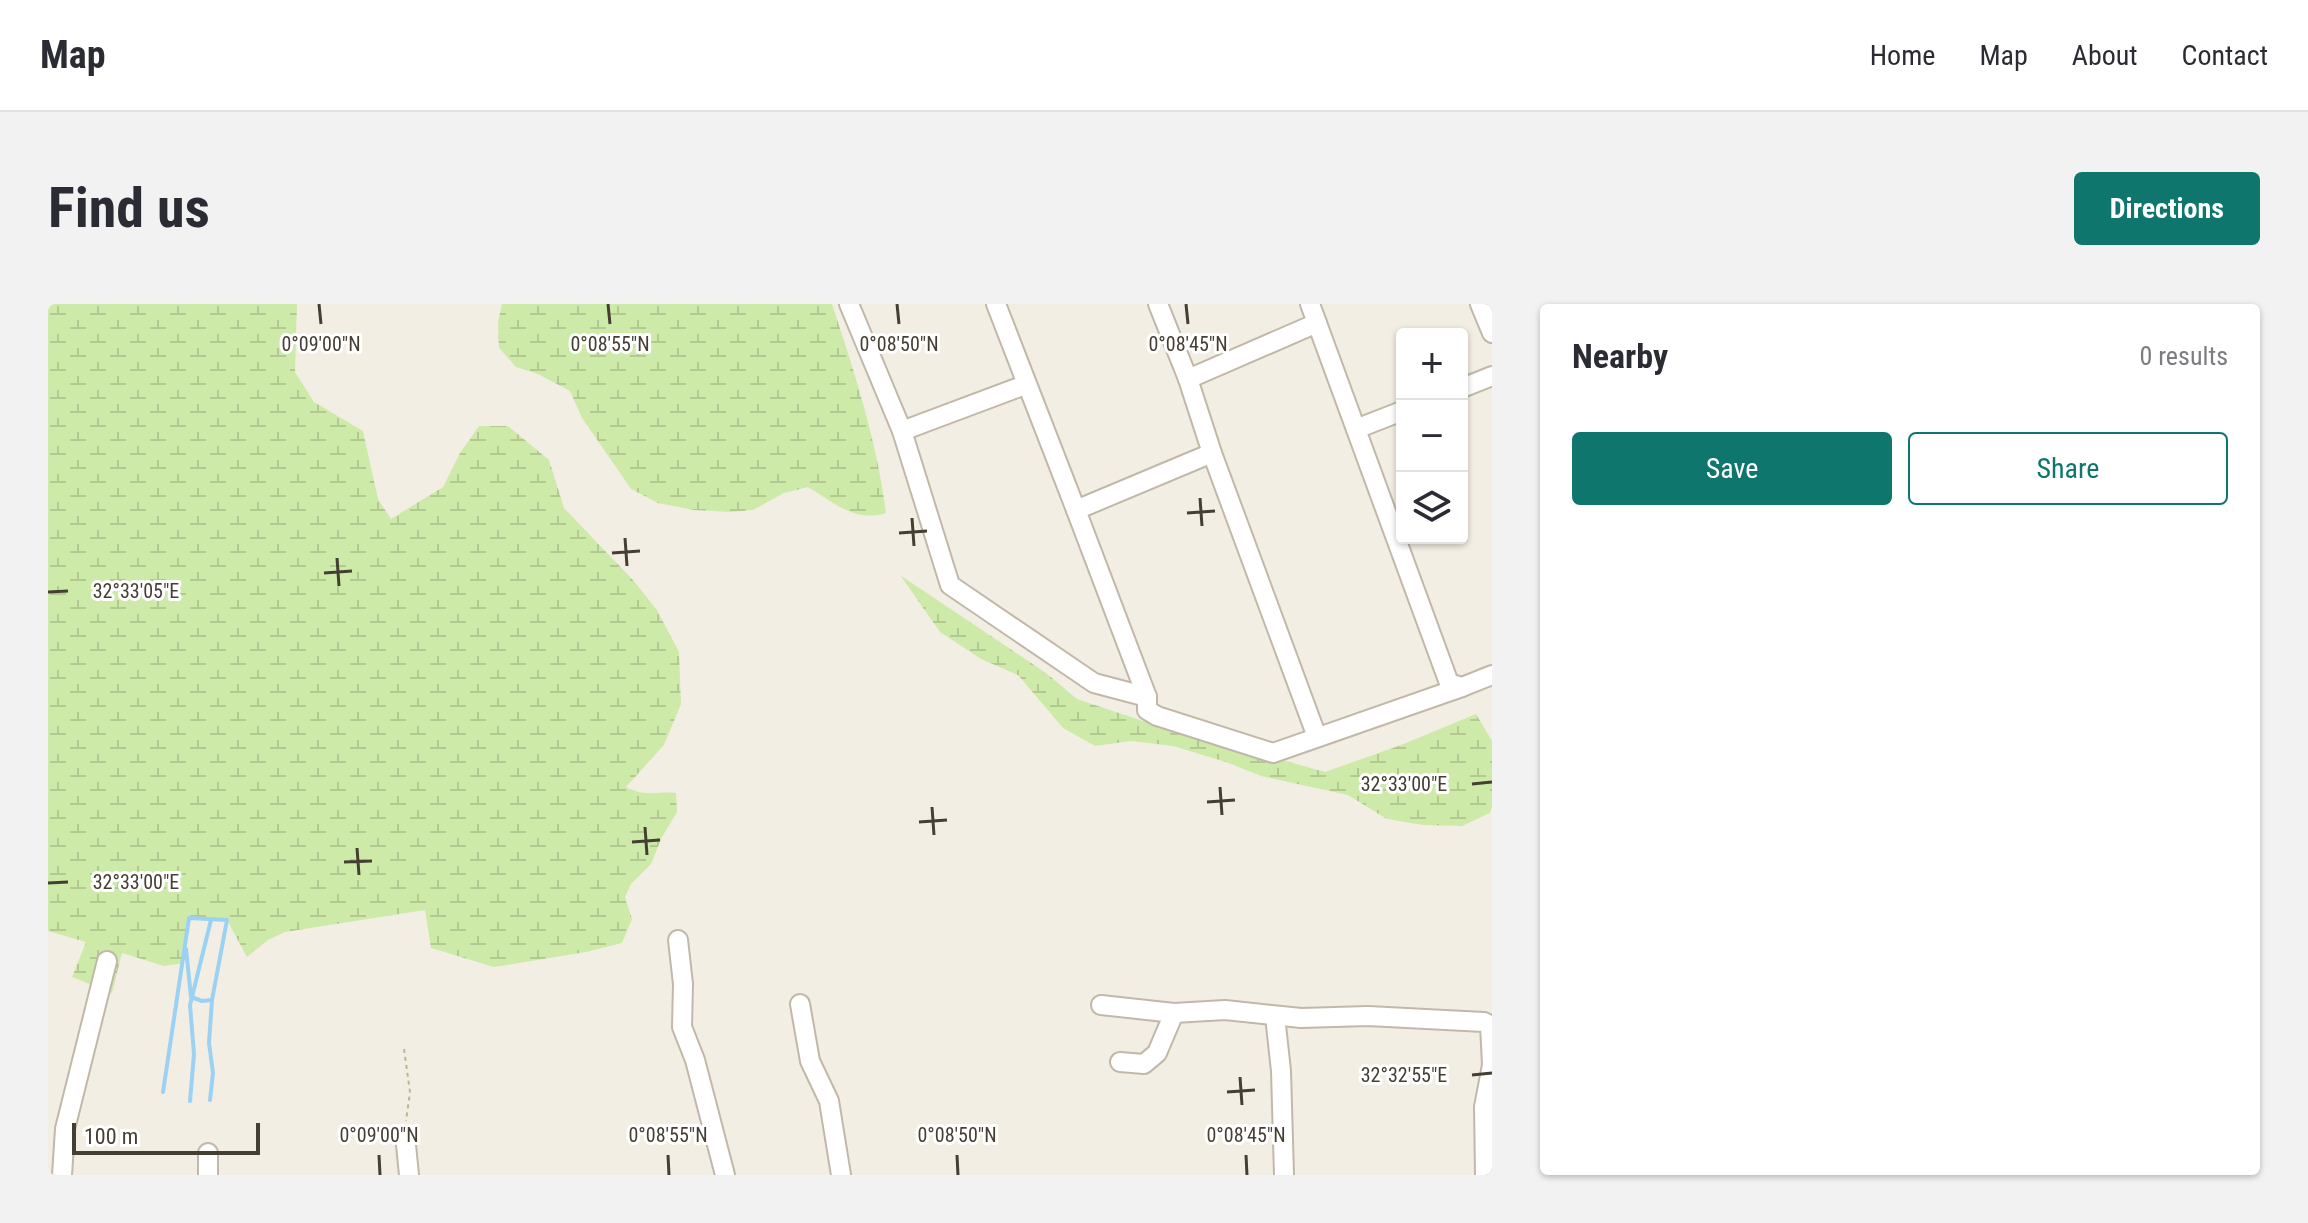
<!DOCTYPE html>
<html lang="en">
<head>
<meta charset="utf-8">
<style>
  body { margin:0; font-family:"Roboto Condensed",sans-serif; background:#f2f2f3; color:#2b2b33 }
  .controls { position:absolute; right:24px; top:24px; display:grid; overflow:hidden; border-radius:8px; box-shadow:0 2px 6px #0004 }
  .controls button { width:72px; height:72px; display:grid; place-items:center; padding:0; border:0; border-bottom:2px solid #e1e1e2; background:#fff; color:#2b2b33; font:40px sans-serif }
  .scale { position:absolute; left:24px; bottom:20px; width:188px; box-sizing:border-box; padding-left:8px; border:4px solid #453e33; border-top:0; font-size:22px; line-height:28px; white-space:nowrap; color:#453e33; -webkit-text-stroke:6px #fff; paint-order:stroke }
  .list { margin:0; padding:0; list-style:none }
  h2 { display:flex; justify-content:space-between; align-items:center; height:104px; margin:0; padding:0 32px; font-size:34px }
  h2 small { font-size:26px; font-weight:400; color:#7c7c81 }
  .actions { display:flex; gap:16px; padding:24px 32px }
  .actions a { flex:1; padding:18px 0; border:2px solid #0f766e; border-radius:8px; text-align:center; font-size:28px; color:#0f766e }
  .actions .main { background:#0f766e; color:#fff }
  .icon { flex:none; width:44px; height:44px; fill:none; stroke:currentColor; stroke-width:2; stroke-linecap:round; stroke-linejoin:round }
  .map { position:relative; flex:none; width:1444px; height:871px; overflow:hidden; border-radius:8px }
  header { display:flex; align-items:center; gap:48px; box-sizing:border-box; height:112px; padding:0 40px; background:#fff; border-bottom:2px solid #e1e1e2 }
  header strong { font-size:38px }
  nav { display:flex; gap:44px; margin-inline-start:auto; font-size:28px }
  .intro { display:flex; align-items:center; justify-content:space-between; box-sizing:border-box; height:192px; padding:0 48px }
  h1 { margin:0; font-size:56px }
  .button { padding:20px 36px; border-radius:8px; background:#0f766e; color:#fff; font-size:28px; font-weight:700 }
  main { display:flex; gap:48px; padding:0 48px }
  aside { flex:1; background:#fff; border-radius:8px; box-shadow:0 2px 6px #0004 }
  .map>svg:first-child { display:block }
  .wetland { fill:url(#wetland-marsh) }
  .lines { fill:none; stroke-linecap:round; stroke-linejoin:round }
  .stream { stroke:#9bd2f4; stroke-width:4 }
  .minor-casing { stroke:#c2b8a9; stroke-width:22 }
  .path { stroke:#c1b196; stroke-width:2; stroke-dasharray:4 4; stroke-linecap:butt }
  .minor { stroke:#fff; stroke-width:18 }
  .ticks { fill:none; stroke:#453e33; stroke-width:3 }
  .ticks-label { font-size:20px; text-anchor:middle; fill:#453e33; stroke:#fff; stroke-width:6; stroke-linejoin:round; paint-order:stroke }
</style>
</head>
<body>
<header>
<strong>Map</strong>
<nav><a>Home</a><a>Map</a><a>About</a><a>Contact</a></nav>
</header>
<div class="intro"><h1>Find us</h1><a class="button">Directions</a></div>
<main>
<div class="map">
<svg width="1444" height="871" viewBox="0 0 1444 871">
  <defs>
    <pattern id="wetland-marsh" width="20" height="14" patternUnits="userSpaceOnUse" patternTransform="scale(2)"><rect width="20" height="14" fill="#ceeaa9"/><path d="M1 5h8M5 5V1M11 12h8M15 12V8" fill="none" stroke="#b2ca92"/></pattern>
  </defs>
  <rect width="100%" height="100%" fill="#f3eee3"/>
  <g class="wetland">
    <path d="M0,0H249L247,68L266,98L315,127L330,195L343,215L395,183L412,149L431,122H460L501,156L516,204L585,276L609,306L631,348L633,400L616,441L578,483C597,493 607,487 628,489L629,508L614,533L603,560L583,580L577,593L584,615L574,639L538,648L446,663L383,644L377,606L237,628L220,636L199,653L179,616L142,614L135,659L116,662L74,649L64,689L24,673L38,638L0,627Z"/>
    <path d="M454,0H784C807,70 829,137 838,209C807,219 785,198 760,183L736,189L705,206L682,208L646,206L610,199L583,185L534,114L522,87L490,70L468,63L451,44L450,18Z"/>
    <polygon points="852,271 998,369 1029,395 1095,417 1277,468 1353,441 1428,410 1444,437 1444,503 1442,509 1414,522 1375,521 1339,515 1300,491 1213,472 1178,458 1125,442 1083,437 1047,442 1015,424 970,371 933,355 892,328"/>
  </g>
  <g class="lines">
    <g class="stream">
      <polyline points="138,645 143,693 154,697 164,696"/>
      <polyline points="115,788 141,614 179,616 164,696 161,739 165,769 162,796"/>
      <polyline points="142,797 146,750 142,701 163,616"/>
    </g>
    <defs>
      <g id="minor">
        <polyline points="801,0 854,127 977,81"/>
        <polyline points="948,0 1028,206 1164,149 1140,75 1110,0"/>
        <polyline points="1262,0 1401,379 1414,383 1444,371"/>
        <polyline points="1432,0 1444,29"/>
        <polyline points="1140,75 1269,19"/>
        <polyline points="1414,84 1444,72"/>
        <polyline points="1308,125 1354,107"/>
        <polyline points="854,127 902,281 1046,379 1099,393 1099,406 1109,412 1225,449 1414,383"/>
        <polyline points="1164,149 1269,433"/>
        <polyline points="1028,206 1099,393"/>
        <polyline points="630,636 635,680 634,723 647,756 677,871"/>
        <polyline points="752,700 762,757 781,797 793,871"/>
        <polyline points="1053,701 1126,709"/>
        <polyline points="1227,712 1233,767 1236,871"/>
        <polyline points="1072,758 1096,760 1109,749 1126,709 1177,706 1253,714 1320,712 1436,718 1442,721 1444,761 1436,803 1437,871"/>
        <polyline points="357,831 361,871"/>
        <polyline points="14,871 17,825 59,657"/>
        <polyline points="160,871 160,849"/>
      </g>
    </defs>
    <use href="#minor" class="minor-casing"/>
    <polyline class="path" points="356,745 362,788 358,817"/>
    <use href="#minor" class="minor"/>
  </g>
  <path class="ticks" d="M271,0L273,20M560,0L562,20M849,0L851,20M1138,0L1140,20M1152,194L1154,222M1139,209L1167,207M864,214L866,242M851,229L879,227M577,234L579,262M564,249L592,247M289,254L291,282M276,269L304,267M0,288L20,287M1424,480L1444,478M1172,483L1174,511M1159,498L1187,496M884,503L886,531M871,518L899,516M597,523L599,551M584,538L612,536M309,544L311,571M296,558L324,557M0,579L20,578M1424,771L1444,769M1192,773L1194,801M1179,788L1207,786M331,851L332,871M620,851L621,871M909,851L910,871M1198,851L1199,871"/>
  <g class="ticks-label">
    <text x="273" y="47">0°09'00"N</text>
    <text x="562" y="47">0°08'55"N</text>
    <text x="851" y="47">0°08'50"N</text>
    <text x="1140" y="47">0°08'45"N</text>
    <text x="88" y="294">32°33'05"E</text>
    <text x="1356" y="487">32°33'00"E</text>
    <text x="88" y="585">32°33'00"E</text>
    <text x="1356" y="778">32°32'55"E</text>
    <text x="331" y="838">0°09'00"N</text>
    <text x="620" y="838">0°08'55"N</text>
    <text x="909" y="838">0°08'50"N</text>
    <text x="1198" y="838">0°08'45"N</text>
  </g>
</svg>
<div class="controls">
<button>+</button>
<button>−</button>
<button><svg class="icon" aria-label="layers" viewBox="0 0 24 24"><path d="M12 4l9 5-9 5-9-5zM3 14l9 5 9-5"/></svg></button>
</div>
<div class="scale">100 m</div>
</div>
<aside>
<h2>Nearby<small>0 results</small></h2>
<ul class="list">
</ul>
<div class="actions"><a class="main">Save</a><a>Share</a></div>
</aside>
</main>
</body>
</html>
